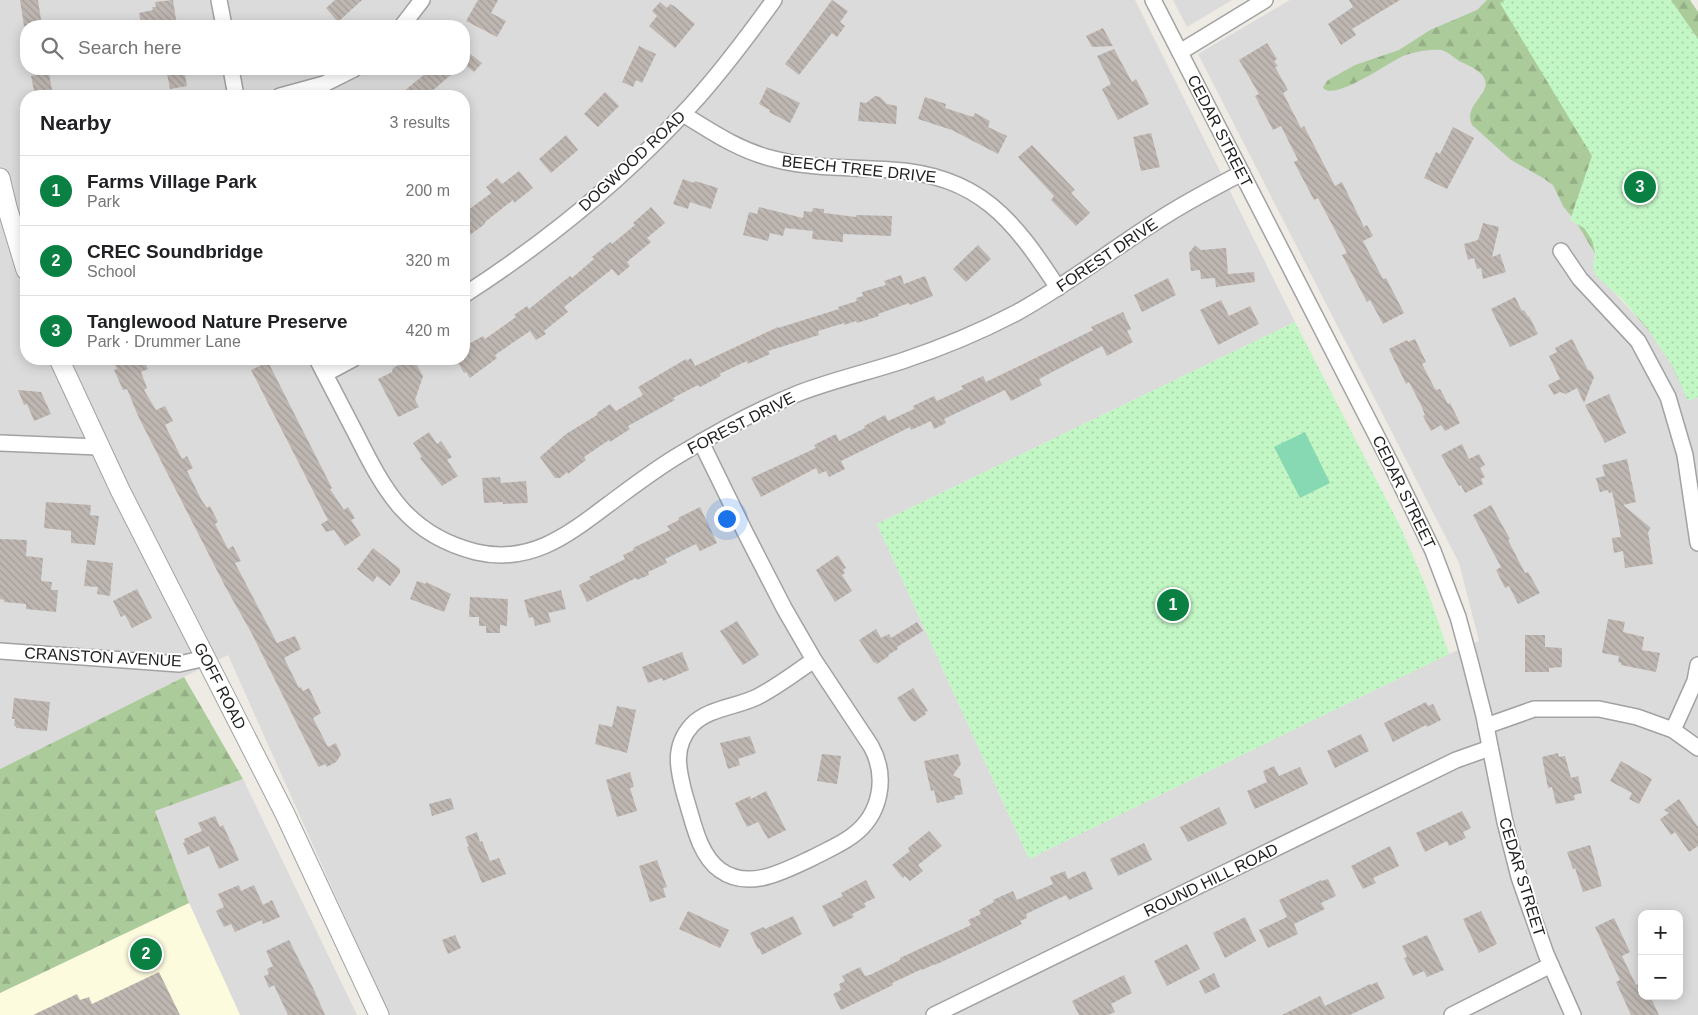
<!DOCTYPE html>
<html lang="en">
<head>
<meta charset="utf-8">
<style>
  body { margin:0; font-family:Arial,sans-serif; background:#f2f2f2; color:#202124 }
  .controls { position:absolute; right:15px; bottom:15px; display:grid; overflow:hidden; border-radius:10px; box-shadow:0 2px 12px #0003 }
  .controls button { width:45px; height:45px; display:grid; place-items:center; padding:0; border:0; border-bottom:1px solid #e0e0e0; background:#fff; color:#202124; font:25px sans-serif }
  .you { position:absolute; left:726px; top:518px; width:18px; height:18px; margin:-12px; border:4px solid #fff; border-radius:50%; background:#1a73e8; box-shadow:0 0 0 8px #1a73e833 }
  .badge { display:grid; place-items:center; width:32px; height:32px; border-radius:50%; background:#0b8043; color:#fff; font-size:16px; font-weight:700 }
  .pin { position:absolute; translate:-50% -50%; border:2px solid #fff; box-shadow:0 1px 5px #0006 }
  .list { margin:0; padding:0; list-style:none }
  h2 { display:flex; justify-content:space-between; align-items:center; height:65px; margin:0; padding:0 20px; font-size:21px }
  h2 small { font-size:16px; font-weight:400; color:#757577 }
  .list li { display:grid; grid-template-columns:32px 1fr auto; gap:15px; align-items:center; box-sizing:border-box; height:70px; padding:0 20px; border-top:1px solid #e0e0e0 }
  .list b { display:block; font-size:19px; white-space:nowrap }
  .list p { margin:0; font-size:16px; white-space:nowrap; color:#757577 }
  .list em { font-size:16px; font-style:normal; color:#757577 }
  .icon { flex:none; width:28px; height:28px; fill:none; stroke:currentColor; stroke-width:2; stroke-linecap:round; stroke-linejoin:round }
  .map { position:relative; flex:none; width:1698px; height:1015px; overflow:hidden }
  .search { position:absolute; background:#fff; box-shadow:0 2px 12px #0003; left:20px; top:20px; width:450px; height:55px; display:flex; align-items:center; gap:12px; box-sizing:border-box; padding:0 18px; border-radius:20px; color:#757577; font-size:19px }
  .panel { position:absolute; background:#fff; box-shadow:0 2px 12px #0003; left:20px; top:90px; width:450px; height:275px; border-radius:20px }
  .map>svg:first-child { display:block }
  .residential { fill:#dcdbdb; fill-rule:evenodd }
  .education { fill:#fdfbde }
  .forest { fill:url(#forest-firs) }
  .park { fill:url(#park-dots) }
  .pitch { fill:#87d9b4 }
  .building { fill:url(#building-back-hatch) }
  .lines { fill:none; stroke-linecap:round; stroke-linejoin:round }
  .minor-casing { stroke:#a2a2a2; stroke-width:18 }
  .tertiary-casing { stroke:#a2a2a2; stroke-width:21 }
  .minor { stroke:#fff; stroke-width:15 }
  .tertiary { stroke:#fff; stroke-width:19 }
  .labels { text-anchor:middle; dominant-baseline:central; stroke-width:4; stroke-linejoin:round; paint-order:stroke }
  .street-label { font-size:16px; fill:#1e1e1e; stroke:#fff }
</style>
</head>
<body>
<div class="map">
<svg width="1698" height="1015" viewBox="0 0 1698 1015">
  <defs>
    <pattern id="forest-firs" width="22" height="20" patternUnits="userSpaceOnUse" patternTransform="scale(1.25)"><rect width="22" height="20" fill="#accb9b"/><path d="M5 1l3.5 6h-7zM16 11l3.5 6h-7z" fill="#94ae85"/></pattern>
    <pattern id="park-dots" width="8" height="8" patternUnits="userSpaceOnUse" patternTransform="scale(1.25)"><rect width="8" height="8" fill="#c3f6c5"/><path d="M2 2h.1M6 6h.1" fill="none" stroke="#a7d2a9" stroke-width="1.8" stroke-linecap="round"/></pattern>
    <pattern id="building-back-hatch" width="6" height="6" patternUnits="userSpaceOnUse" patternTransform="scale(1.25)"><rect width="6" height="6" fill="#beb6b1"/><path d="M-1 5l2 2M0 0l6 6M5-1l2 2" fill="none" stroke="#a39c98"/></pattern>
  </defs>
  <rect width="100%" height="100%" fill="#eeeae4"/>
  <g class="residential">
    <path d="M0,0H1135L1295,322L877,524L1029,859L1449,654L1479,641L1459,563L1198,54L1290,0H1505L1593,156L1570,220L1584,228L1595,253L1593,267L1611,289L1648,329L1673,367L1688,400L1698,397V1015H389L228,655L0,769ZM26,26H464V69H26ZM26,96H464V359H26ZM1642,914H1679V996H1642Z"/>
    <polygon points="1173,0 1232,0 1187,27"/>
    <polygon points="243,779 357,1015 240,1015 189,903 155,811"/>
  </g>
  <polygon class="education" points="189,903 240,1015 0,1015 0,993"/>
  <g class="forest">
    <path d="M1487,0H1690L1698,12V390L1686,391L1682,387L1664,348L1637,317L1599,260L1576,222L1563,206L1553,185L1543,178L1511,160L1472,125C1463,105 1490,95 1485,80C1482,71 1470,66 1461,62C1455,59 1448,51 1441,50C1430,49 1414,52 1403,56C1388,63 1338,99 1324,89L1323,87L1328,80L1355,65L1399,50L1430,30L1477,10Z"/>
    <polygon points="184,677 243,779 155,811 189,903 0,993 0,769"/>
  </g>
  <g class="park">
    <polygon points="1505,0 1671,0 1698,39 1698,397 1688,401 1673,367 1648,329 1621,298 1596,276 1593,267 1595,253 1592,240 1584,228 1570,220 1592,156 1500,3"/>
    <polygon points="1295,322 1400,526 1427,589 1449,654 1029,859 877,524"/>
  </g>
  <polygon class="pitch" points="1305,432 1330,483 1300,498 1274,447"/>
  <g class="building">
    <polygon points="20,0 38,0 42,26 24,26"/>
    <polygon points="173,0 177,26 146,26 146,24 141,24 139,13 153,10 152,7 156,7 155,2"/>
    <polygon points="335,0 362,0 338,22 326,8"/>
    <polygon points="478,0 498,0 491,13 506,21 497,37 466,21"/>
    <polygon points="832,0 848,11 840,22 845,26 837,37 832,33 799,75 785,64"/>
    <polygon points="1349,0 1400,0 1352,29 1356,35 1341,45 1328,24 1353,7"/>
    <polygon points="660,2 667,8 670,4 674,6 695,24 675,48 649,26 657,16 652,11"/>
    <polygon points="1103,28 1113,46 1092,47 1086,36"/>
    <polygon points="1267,43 1277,59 1274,61 1278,66 1275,67 1288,90 1283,93 1301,128 1304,126 1335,186 1342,182 1364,227 1367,225 1373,236 1363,241 1383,279 1386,278 1404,313 1383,324 1370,300 1367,302 1342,255 1347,253 1318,198 1314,200 1294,162 1298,160 1281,126 1273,130 1255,96 1259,94 1239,60"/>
    <polygon points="639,46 656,54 642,83 636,80 633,87 622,82"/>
    <polygon points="464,49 482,63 474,72 464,64"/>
    <polygon points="1114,49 1132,82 1136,79 1149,104 1118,120 1102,89 1111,84 1097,56"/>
    <polygon points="166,69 184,69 187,86 170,89"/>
    <polygon points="431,69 458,69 426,96 398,96"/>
    <polygon points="49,73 53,96 35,96 31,76"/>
    <polygon points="767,87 800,103 790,123 769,112 770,110 759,104"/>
    <polygon points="605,92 619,106 598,127 584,114"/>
    <polygon points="875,96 880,97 887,104 897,106 896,124 858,121 860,102 866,103"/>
    <polygon points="925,97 946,104 945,108 973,117 975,113 990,121 988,127 1007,136 998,154 952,130 918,119"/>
    <polygon points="1453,127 1474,138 1447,189 1424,178 1436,152 1440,154"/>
    <polygon points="1151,133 1160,167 1141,171 1133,137"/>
    <polygon points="566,135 578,150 551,173 539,159"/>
    <polygon points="1032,145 1075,190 1071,193 1090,213 1076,226 1051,200 1054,196 1018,157"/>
    <polygon points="519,171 533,188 514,203 513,200 485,222 485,224 464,239 464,213 490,194 491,193 486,187 497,178 502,184"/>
    <polygon points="683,179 694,183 695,181 718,188 711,209 690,202 688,209 673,204"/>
    <polygon points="651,207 665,223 647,238 651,242 627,262 630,266 618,276 612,269 564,307 568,312 544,331 546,334 536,340 530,331 495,355 497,358 470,378 466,372 464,373 456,359 464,359 464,350 469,347 467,345 483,336 485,339 516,317 514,315 527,306 529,309 570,276 572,278 594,259 592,257 610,242 612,244 635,225 633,223"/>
    <polygon points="759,207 803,218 804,211 812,212 813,208 824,209 824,213 856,217 856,215 892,216 891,236 843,234 843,242 812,239 813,231 785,228 783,236 770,233 768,241 743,235 749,212 757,214"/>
    <polygon points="1483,223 1499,227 1492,257 1500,254 1506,272 1483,279 1481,268 1477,269 1474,258 1468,260 1464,244 1478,240"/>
    <polygon points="978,245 991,259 966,282 953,269"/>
    <polygon points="1195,245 1201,250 1226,248 1228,274 1254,272 1255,282 1216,287 1215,278 1201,279 1200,270 1191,271 1189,253"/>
    <polygon points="901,275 904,284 925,276 933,296 910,305 909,303 878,314 879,316 857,323 856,321 844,325 844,323 818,331 819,335 768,351 770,354 748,364 747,361 719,374 721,376 700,387 698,385 673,398 675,400 628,426 630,429 610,442 609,440 584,457 586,460 568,474 567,472 560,478 555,478 540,457 566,434 597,415 597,413 610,404 616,411 643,395 638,387 686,359 687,361 691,358 695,366 778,327 778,328 839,309 838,307 857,301 856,298 863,296 862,292 886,285 884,281"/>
    <polygon points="1168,278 1176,295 1142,312 1134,295"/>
    <polygon points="1515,297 1522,311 1524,310 1528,317 1529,316 1538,334 1510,347 1491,309"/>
    <polygon points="1221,300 1229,316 1250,306 1259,324 1218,345 1200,310"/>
    <polygon points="1123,312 1131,329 1127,331 1133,342 1107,356 1102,346 1039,379 1042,385 1011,401 1005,390 944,419 946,423 934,429 931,421 911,430 910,427 841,461 845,469 829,477 826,471 819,474 816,468 761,497 751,478 816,448 814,445 836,434 839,441 865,428 864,426 885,415 888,421 914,409 913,406 934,396 937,401 963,389 961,386 983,376 986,382 1093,330 1091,327"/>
    <polygon points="1415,339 1426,362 1422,364 1435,389 1437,390 1440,389 1448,404 1450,403 1460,423 1445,431 1441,425 1431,431 1423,416 1425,415 1421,405 1409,382 1406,384 1389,349 1407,340 1408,342"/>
    <polygon points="1572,339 1588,370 1591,371 1594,377 1584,403 1577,388 1566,394 1560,392 1554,395 1548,385 1560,379 1549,356 1557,352 1555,348"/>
    <polygon points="122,359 143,359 148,369 141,372 147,388 144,390 156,410 165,406 173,421 165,425 182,459 187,456 193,468 187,471 202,501 207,508 210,506 218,522 215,524 227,547 228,549 233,546 241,561 235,563 277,643 295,636 301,649 284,658 299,688 301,687 303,691 309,688 321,713 313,718 328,747 336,743 341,755 336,762 327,767 325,764 319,767 318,766 252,634 226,588 139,418 127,389 123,390 114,370 117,369 114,362"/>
    <polygon points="410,359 413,359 423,376 415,400 419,407 398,417 378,379 392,372 393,368"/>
    <polygon points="268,362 332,488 330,489 344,510 348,507 355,518 351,520 361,535 345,546 334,530 326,532 321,524 328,520 251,370"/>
    <polygon points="18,390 41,392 51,414 34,421 27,404 24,405"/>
    <polygon points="1609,394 1626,433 1605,443 1585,405"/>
    <polygon points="429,432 437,444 441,441 452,457 447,460 458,476 442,486 420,458 422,457 413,443"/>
    <polygon points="1462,444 1469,459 1479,454 1485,465 1480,468 1485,477 1481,479 1483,484 1465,493 1461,485 1459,486 1441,455"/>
    <polygon points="1627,459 1636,502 1623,505 1651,528 1648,532 1653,564 1625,568 1623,551 1614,553 1612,538 1621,537 1614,500 1612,492 1609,493 1608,490 1600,492 1596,478 1605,476 1602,465"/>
    <polygon points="500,477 501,483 526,481 528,503 503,504 503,502 484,503 482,478"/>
    <polygon points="46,502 91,505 90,515 99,516 95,545 71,543 71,531 44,528"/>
    <polygon points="1491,505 1510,539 1508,540 1525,573 1528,572 1540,593 1518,604 1509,586 1505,588 1496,570 1501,567 1473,515"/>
    <polygon points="700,507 717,543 700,551 696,544 665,559 667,563 648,572 649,575 637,580 636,578 587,602 579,585 591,579 589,577 625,559 623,555 634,550 633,548 670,530 667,526 679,520 678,518"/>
    <polygon points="0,539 27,540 26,556 43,558 41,581 52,582 51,590 58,590 56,612 26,609 26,604 4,602 4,600 0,599"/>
    <polygon points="373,548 400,569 400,573 390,586 377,576 373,582 357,569"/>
    <polygon points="838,555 846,568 843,570 845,573 842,575 852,591 835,602 816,570"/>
    <polygon points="87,560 113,563 110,596 97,594 98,587 84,586"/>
    <polygon points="417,581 426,584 426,582 451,594 444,612 410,599"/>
    <polygon points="137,589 152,618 132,628 125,615 121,617 113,601"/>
    <polygon points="561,590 566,609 548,613 551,622 535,626 533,617 529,618 524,600"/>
    <polygon points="470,597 508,599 507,626 500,625 500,633 486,633 486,626 479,626 479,617 469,617"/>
    <polygon points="1608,619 1625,622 1623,632 1644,637 1642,650 1660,653 1656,672 1621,665 1621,663 1618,662 1619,656 1602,653"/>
    <polygon points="737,621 759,655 743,665 720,631"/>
    <polygon points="917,622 923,631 897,647 898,649 888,655 889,656 877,664 875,662 874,663 859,640 876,629 881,638 889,634 891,638"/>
    <polygon points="1525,635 1545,635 1545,647 1562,648 1562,667 1549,668 1549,672 1525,672"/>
    <polygon points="682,652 689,670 663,681 662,678 648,683 642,667"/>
    <polygon points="913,688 928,711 925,712 926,714 914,722 913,720 912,721 897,698"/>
    <polygon points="14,698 50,702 47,731 16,728 16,726 14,726 15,719 12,719"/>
    <polygon points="1426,702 1428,706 1433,704 1441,720 1427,727 1426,725 1393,742 1384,723"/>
    <polygon points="617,706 636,710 627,753 595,744 599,724 612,727"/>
    <polygon points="1361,734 1369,751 1335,768 1327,751"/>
    <polygon points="750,736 756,753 738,759 740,765 728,769 720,743"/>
    <polygon points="1558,753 1559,757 1565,756 1571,778 1578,776 1582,793 1574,795 1575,800 1556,804 1552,787 1548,788 1542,757"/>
    <polygon points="822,754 841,756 837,784 817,781"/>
    <polygon points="958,754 961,764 953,775 960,779 963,794 954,796 955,799 937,803 934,790 931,791 924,761"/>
    <polygon points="1621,761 1652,779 1639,804 1629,799 1632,793 1610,781"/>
    <polygon points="1274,766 1279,776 1300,767 1308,784 1255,809 1247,791 1267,782 1263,771"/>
    <polygon points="630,772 634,787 630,788 637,811 617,817 606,780"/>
    <polygon points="766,791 786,830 768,839 758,822 747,827 735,803 750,796 751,799"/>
    <polygon points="451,798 454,809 432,816 429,804"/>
    <polygon points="1679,799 1698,827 1698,846 1689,852 1675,832 1671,835 1660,819 1669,813 1664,810"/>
    <polygon points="1219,807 1227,824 1188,842 1180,827"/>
    <polygon points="1462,811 1471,828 1463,832 1466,838 1449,846 1447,841 1425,852 1416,833"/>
    <polygon points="215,816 220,827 223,825 239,860 219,869 209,846 188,855 183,843 185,842 184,839 202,831 198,823"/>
    <polygon points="929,831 942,846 918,865 923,871 910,881 905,876 903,878 892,865 910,851 908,848"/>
    <polygon points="477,832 480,842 482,841 490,861 499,858 506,874 482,883 467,847 469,846 465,837"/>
    <polygon points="1144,843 1152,860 1118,876 1110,859"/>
    <polygon points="1590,845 1602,886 1583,892 1575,868 1573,869 1567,852"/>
    <polygon points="1390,846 1399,866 1373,878 1376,883 1363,889 1351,866"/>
    <polygon points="657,860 667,887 663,888 666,897 650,902 639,866"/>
    <polygon points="1065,871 1068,879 1085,871 1093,889 1069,900 1066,895 1026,914 1027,918 1020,921 1022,924 935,965 935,964 922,970 922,969 892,983 893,985 841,1010 833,994 841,990 839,984 845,981 842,976 860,967 865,976 870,975 900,960 900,958 971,925 968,920 981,914 979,910 994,902 993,900 1013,891 1017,900 1053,884 1050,877"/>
    <polygon points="1328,879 1336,896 1321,903 1325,909 1294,924 1298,934 1268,948 1259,930 1287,917 1279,900 1321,880 1322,881"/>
    <polygon points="866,880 875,898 864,903 866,907 852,914 854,917 833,927 822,906 843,896 841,893"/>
    <polygon points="239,885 241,891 254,885 263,905 272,900 280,917 263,924 262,920 235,932 231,924 224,927 216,911 224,907 218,894"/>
    <polygon points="688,911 729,930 720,948 679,929"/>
    <polygon points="1481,911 1497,944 1479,953 1463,919"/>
    <polygon points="793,916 802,934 762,955 759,948 758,949 750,933 763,927 765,929"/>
    <polygon points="1245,917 1256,941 1225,958 1213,933"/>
    <polygon points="1614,918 1630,952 1622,956 1636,985 1642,983 1642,996 1650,996 1659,1015 1631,1015 1616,982 1620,980 1595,927"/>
    <polygon points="455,935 461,948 448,954 442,940"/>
    <polygon points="1427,935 1444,970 1427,977 1424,971 1413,976 1404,958 1407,957 1402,946"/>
    <polygon points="289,940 314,990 325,1015 288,1015 274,985 269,988 264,976 269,974 267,969 273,966 266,951"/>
    <polygon points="1187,944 1200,969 1167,986 1154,961"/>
    <polygon points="159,972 180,1015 33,1015 77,994 80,1000 89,997 92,1004"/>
    <polygon points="1214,973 1220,987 1205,994 1199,981"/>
    <polygon points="1124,975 1132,993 1111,1004 1115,1012 1108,1015 1079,1015 1072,1001"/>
    <polygon points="1377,982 1385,998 1350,1015 1282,1015 1320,996 1325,1006 1370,984 1371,985"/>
  </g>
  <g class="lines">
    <defs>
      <g id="minor">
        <polyline points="219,0 224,26"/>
        <polyline points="1153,0 1392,466 1433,551 1458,617 1470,661 1484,716 1505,822 1519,877 1546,954 1573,1015"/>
        <polyline points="402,26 422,0"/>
        <polyline points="1180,52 1265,0"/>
        <polyline points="231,69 236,96"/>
        <polyline points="280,96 324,84 354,69"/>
        <path d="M683,114C712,132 740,151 774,159C812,169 852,167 891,170C979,175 1013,219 1058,288"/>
        <polyline points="1561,251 1580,279 1638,341 1668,397 1685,455 1698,543"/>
        <path d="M464,295C546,242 626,177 692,104C722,71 748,36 774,0"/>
        <path d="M317,359C330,384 343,409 356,434C385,492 408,535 476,552C531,565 569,534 609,504C632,487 654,470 679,455C717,432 757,410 799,393C833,380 868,372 902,361C941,348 980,332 1016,313C1069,284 1116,246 1168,214C1192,199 1217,186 1242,173"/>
        <polyline points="325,374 353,359"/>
        <path d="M701,442L745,532L784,608L814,660L871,746C888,777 881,815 852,836C840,845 825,851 812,858C784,871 749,891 720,870C698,854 693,820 685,796C678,770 672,747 692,725C708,708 737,707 757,697C777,687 796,672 814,660"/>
        <polyline points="0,443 99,447"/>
        <polyline points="0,651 179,664 206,658"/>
        <polyline points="1486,726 1534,709 1599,709 1637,717 1673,730 1698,748"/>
        <polyline points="1673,730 1695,681 1698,665"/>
        <polyline points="934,1015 1456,760 1490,748"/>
        <polyline points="1452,1015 1551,965"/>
      </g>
      <g id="tertiary">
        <polyline points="0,178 7,207 26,270"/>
        <polyline points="59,359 120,490 285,814 379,1015"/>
      </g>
    </defs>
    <use href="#minor" class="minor-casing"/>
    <use href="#tertiary" class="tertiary-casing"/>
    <use href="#minor" class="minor"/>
    <use href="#tertiary" class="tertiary"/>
  </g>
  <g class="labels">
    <g class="street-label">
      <text transform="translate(1220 131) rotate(63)">CEDAR STREET</text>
      <text transform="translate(632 161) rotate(-43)">DOGWOOD ROAD</text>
      <text transform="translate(859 169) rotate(6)">BEECH TREE DRIVE</text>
      <text transform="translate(1107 255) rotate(-34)">FOREST DRIVE</text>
      <text transform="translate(741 423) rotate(-27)">FOREST DRIVE</text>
      <text transform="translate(1404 492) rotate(64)">CEDAR STREET</text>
      <text transform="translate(103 657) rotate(3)">CRANSTON AVENUE</text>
      <text transform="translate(220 686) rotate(63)">GOFF ROAD</text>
      <text transform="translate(1522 877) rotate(73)">CEDAR STREET</text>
      <text transform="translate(1211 880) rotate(-26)">ROUND HILL ROAD</text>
    </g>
  </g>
</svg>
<div class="controls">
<button>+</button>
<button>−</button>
</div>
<div class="you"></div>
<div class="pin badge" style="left:1173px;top:605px">1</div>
<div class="pin badge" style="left:146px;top:954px">2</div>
<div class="pin badge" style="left:1640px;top:187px">3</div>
<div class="search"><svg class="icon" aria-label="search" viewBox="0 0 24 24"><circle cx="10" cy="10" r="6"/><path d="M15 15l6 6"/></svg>Search here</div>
<section class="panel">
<h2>Nearby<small>3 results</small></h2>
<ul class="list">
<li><span class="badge">1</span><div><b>Farms Village Park</b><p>Park</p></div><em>200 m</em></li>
<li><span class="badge">2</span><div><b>CREC Soundbridge</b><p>School</p></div><em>320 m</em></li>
<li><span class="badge">3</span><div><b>Tanglewood Nature Preserve</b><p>Park · Drummer Lane</p></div><em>420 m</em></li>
</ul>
</section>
</div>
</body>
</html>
